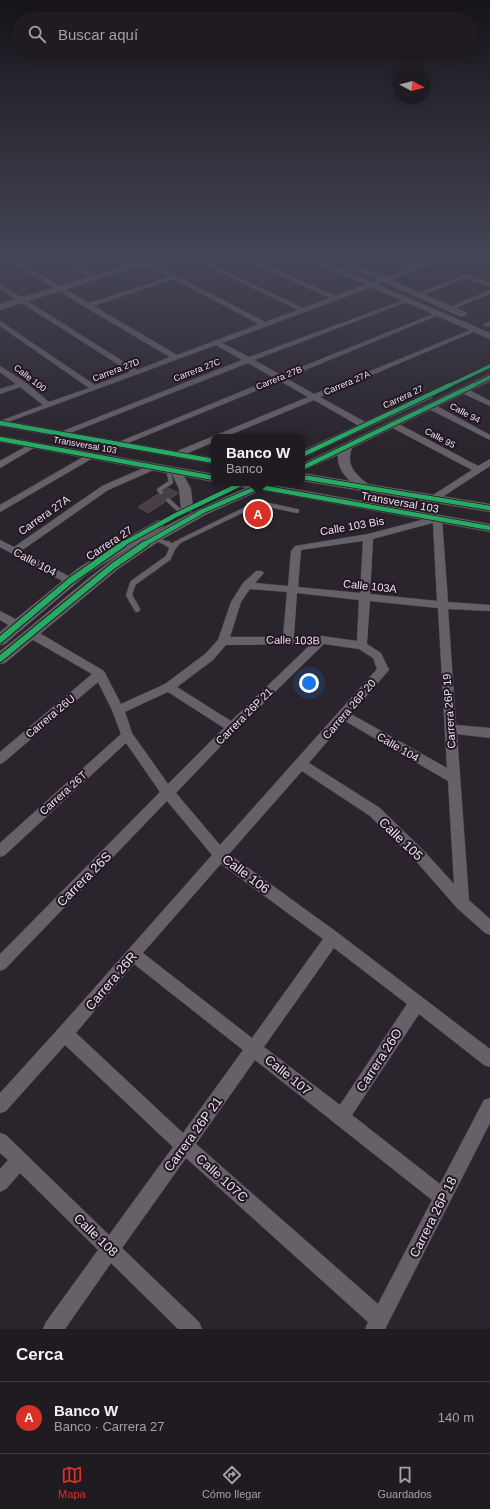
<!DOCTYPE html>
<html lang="es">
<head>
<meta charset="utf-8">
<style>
  body { margin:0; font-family:Arial,sans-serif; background:#28242a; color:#f1f3f6 }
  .compass { position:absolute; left:394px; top:68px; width:36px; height:36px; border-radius:50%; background:#201b21; box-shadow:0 2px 10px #0003; rotate:97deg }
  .you { position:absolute; left:309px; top:683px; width:14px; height:14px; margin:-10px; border:3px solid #fff; border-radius:50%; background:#1a73e8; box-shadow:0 0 0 6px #1a73e833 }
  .badge { display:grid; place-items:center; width:26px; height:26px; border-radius:50%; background:#d93025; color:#fff; font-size:13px; font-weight:700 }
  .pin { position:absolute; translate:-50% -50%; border:2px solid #fff; box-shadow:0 1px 4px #0006 }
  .popup { position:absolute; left:211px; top:434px; width:94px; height:52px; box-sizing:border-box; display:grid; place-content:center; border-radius:8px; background:#201b21; filter:drop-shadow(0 1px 3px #0005); font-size:13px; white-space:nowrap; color:#a2a1a5 }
  .popup b { font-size:15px; color:#f1f3f6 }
  .popup::after { content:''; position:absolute; left:50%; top:100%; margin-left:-8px; border:8px solid transparent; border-top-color:#201b21 }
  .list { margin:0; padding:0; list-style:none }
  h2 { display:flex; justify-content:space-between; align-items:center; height:52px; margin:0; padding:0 16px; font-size:17px }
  h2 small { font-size:13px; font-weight:400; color:#a2a1a5 }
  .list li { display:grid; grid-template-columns:26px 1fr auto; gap:12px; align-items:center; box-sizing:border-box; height:72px; padding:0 16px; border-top:1px solid #3d393f }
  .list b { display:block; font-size:15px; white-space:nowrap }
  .list p { margin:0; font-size:13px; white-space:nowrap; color:#a2a1a5 }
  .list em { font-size:13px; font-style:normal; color:#a2a1a5 }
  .icon { flex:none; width:22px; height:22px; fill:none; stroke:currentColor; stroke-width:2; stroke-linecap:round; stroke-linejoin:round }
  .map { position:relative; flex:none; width:490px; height:1329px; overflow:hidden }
  .search { position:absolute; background:#201b21; box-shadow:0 2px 10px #0003; left:12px; right:12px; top:12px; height:44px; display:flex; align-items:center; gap:10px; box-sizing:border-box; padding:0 14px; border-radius:22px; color:#a2a1a5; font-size:15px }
  .sheet { height:124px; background:#201b21 }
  nav { display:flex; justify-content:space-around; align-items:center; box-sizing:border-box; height:56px; border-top:1px solid #3d393f; background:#201b21; font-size:11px; color:#a2a1a5 }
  nav a { display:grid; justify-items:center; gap:2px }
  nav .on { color:#d93025 }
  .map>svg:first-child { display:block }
  .building { fill:#483e48; stroke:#504a51 }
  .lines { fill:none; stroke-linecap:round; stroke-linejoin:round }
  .lane-far1-casing { stroke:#464047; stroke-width:5 }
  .lane-casing { stroke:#464047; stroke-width:7 }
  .street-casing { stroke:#464047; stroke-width:1 }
  .secondary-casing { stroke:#464047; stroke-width:1 }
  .lane-far1 { stroke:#666067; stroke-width:4 }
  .lane { stroke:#666067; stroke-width:5.5 }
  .street { fill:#666067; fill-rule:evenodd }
  .secondary { fill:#666067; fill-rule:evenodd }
  .cycleway-far2-casing { stroke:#241625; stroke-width:5 }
  .cycleway-far1-casing { stroke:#241625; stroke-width:6 }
  .cycleway-casing { stroke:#241625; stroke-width:8 }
  .cycleway-far2 { stroke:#26ab63; stroke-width:3.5 }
  .cycleway-far1 { stroke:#26ab63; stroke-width:4.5 }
  .cycleway { stroke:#26ab63; stroke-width:6 }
  .labels { text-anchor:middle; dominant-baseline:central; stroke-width:4; stroke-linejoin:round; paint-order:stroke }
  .far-street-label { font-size:9px; fill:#e9e0ea; stroke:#241625 }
  .street-label { font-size:11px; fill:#e9e0ea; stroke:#241625 }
  .near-street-label { font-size:13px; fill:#e9e0ea; stroke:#241625 }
</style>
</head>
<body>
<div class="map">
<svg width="490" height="1329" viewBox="0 0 490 1329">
  <rect width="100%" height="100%" fill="#2a242c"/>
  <polygon class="building" points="168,488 178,493 171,498 166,497 165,502 148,513 138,507 158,494 163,495 164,491"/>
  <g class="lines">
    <defs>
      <g id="lane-far1">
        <polyline points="161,492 159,490 171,482 168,470"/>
        <polyline points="168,500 181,512"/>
        <polyline points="154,538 170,545"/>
        <polyline points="175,545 180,541 256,504 264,504 297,511"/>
      </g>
      <g id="lane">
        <polyline points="168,544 173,547 176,544"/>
        <polyline points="137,609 129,595 133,583 168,558 173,547"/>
      </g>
      <g id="street">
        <path d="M7,259H14L89,303L169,277L145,264V262L147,261L265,322L298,310L192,259H200L303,308L330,298L245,259H253L335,296L412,267L394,259H402L417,265L434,259H443L420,269L222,343L249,357L404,300L409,301L254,360L281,375L436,313L441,314L286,378L314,394L473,329L478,330L320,397L367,423V427H361L314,400L225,437H214V442L178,457L174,454L175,452L308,397L280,381L123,445H117L116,443L274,378L248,363L65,435H59L58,433L242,360L216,345L0,425V421L43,405L20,387L0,394V389L16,384L0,372V366L25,382L49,402L89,388L0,326V321L95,385L130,372L0,289V284L137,370L170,357L85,307ZM174,279L259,324L177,355L94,306Z"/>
        <polygon points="59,259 67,259 98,278 93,279"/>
        <polygon points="113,259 121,259 134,267 129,268"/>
        <polygon points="466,274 490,283 490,287 466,278 422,295 417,294"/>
        <polygon points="490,290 490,294 453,309 448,308"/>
        <polygon points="490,321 490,326 486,327 483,325"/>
        <polygon points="460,388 466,388 490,401 490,406 460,392"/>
        <polygon points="427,404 433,404 490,435 490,440 427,408"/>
        <polygon points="389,422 395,422 478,466 490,459 490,466 436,501 430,501 429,499 430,497 472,470 389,426"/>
        <polygon points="32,443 38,443 39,445 0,468 0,461"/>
        <polygon points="90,453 93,454 94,456 93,458 0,512 0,505"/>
        <polygon points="153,464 157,467 156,469 108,490 21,551 74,579 75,581 74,583 66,583 0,547 0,540 14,547 102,486"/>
        <path d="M437,516L442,519L448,602L490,605V611L448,609L456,725L490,728V738L457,734L469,900L490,919V935L485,933L457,908L415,860L370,816L302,771L229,854L338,933L490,1049V1067L484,1065L419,1014L352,1115L440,1184L484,1100L490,1098V1123L385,1329H365L368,1322L186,1158L122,1248L199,1322L202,1329H178L111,1263L65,1329H43L46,1322L98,1250L20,1173L6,1189L0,1192V1169L8,1160L0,1153V1133L6,1135L109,1235L173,1147L65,1045L6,1111L0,1113V1093L59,1028L212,855L167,801L5,969L0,971V954L160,792L126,743L5,855L0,857V843L121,734L112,710L98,682L4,762L0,764V752L92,674L28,637L27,634L28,631H36L104,671L121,704L165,684L205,654L218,640L231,602L243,583L256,571H262L264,573L255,583L288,586L291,551L295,546L368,534ZM433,523L437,601L370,594L373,539ZM363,541L360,593L298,587L301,550ZM250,589L287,592L283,637H230L241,602ZM297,593L359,600L357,641L322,636L294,637ZM370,601L438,608L447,768L351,714L389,670L381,653L367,644ZM311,644L231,721L177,687L213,660L226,645ZM324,644L359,649L373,658L377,669L220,845L176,793L236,730ZM168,692L224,728L168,784L132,733L125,712ZM345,721L448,781L454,884L425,852L380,808L309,763ZM221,864L323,939L252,1038L143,953ZM334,948L407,1004L340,1105L264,1047ZM134,964L243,1050L183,1133L76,1033ZM255,1060L432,1200L378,1304L196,1144Z"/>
        <polygon points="0,611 23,623 24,626 23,629 15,629 0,620"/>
      </g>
      <g id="secondary">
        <polygon points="149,259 162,259 0,310 0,304"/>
        <polygon points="307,259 318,259 490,333 490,339"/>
        <polygon points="332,259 343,259 465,312 467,314 462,317 459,316"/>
        <path d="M490,374V381L352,448C345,465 356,475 368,484L490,504V512L302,481V473L350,481C343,474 337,466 338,455L302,471V464Z"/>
        <polygon points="428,393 432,394 433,396 432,398 302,458 302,451"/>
        <polygon points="0,420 214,458 214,464 0,426"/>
        <polygon points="0,436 214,474 214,482 184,476 191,489 193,509 191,512 183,512 181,509 179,489 172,474 0,442"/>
        <path d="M233,483H274L272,485L490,524V532L261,490L207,514L159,541L118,569L5,663L0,664V651C37,623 71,591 108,563C151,531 198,509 246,488L235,486Z"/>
        <polygon points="159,520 163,521 165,524 163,527 86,575 14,636 5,644 0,645 0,632 77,569 121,541"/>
      </g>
    </defs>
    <use href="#lane-far1" class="lane-far1-casing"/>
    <use href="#lane" class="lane-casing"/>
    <use href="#street" class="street-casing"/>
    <use href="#secondary" class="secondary-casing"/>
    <use href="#lane-far1" class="lane-far1"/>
    <use href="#lane" class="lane"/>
    <use href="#street" class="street"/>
    <use href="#secondary" class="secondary"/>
    <defs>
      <g id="cycleway-far2">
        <polyline points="448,386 490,366"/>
        <polyline points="472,386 490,377"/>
      </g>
      <g id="cycleway-far1">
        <polyline points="0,423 214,461"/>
        <polyline points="0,439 214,478"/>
        <polyline points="302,455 450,385"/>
        <polyline points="302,468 474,385"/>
        <polyline points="302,477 490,508"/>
        <polyline points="260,487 490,528"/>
        <polyline points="121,545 176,515 243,483"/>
        <polyline points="143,545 203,511 268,483"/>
      </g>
      <g id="cycleway">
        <polyline points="0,640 70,581 123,544"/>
        <polyline points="0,659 113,566 145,544"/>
      </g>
    </defs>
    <use href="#cycleway-far2" class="cycleway-far2-casing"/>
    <use href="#cycleway-far1" class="cycleway-far1-casing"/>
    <use href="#cycleway" class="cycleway-casing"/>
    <use href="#cycleway-far2" class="cycleway-far2"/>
    <use href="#cycleway-far1" class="cycleway-far1"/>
    <use href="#cycleway" class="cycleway"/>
  </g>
  <linearGradient id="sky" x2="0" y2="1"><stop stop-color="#171418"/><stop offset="0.58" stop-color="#444556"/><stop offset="1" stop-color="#444556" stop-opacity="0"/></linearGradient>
  <rect width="490" height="445" fill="url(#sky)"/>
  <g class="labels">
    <g class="far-street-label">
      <text transform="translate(116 370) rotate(-21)">Carrera 27D</text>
      <text transform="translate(197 370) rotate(-21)">Carrera 27C</text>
      <text transform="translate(30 378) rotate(38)">Calle 100</text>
      <text transform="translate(279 378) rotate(-22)">Carrera 27B</text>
      <text transform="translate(347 383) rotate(-23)">Carrera 27A</text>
      <text transform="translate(403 397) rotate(-25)">Carrera 27</text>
      <text transform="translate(465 413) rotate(28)">Calle 94</text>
      <text transform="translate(440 438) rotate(28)">Calle 95</text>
      <text transform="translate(85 445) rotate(10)">Transversal 103</text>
    </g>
    <g class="street-label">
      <text transform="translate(400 502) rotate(10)">Transversal 103</text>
      <text transform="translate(44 515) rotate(-35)">Carrera 27A</text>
      <text transform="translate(352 526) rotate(-10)">Calle 103 Bis</text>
      <text transform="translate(109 543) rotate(-33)">Carrera 27</text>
      <text transform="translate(35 562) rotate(28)">Calle 104</text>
      <text transform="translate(370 586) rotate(6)">Calle 103A</text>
      <text transform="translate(293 640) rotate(1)">Calle 103B</text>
      <text transform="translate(349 709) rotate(-49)">Carrera 26P 20</text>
      <text transform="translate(449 711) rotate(-94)">Carrera 26P 19</text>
      <text transform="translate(50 716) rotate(-40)">Carrera 26U</text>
      <text transform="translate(244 716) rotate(-45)">Carrera 26P 21</text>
      <text transform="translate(398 747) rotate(30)">Calle 104</text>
      <text transform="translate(63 793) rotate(-42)">Carrera 26T</text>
    </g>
    <g class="near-street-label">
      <text transform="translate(401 839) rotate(44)">Calle 105</text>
      <text transform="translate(246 874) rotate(37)">Calle 106</text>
      <text transform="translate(84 879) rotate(-45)">Carrera 26S</text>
      <text transform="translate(111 981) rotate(-50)">Carrera 26R</text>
      <text transform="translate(379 1060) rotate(-57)">Carrera 26O</text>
      <text transform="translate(288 1075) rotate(39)">Calle 107</text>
      <text transform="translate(193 1134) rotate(-54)">Carrera 26P 21</text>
      <text transform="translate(222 1178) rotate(42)">Calle 107C</text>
      <text transform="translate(433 1217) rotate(-63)">Carrera 26P 18</text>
      <text transform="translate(96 1235) rotate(44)">Calle 108</text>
    </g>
  </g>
</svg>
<svg class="compass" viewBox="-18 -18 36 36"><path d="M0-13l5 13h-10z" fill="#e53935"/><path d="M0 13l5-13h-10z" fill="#a2a1a5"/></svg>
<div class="you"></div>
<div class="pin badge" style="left:258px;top:514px">A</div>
<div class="popup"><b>Banco W</b>Banco</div>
<div class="search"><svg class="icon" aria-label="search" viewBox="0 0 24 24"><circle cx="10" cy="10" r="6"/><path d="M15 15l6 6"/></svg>Buscar aquí</div>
</div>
<section class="sheet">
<h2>Cerca<small></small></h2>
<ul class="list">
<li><span class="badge">A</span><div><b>Banco W</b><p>Banco · Carrera 27</p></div><em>140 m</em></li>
</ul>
</section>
<nav>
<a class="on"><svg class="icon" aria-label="map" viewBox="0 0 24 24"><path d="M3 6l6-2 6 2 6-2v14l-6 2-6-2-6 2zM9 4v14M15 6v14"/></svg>Mapa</a>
<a><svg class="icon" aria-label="directions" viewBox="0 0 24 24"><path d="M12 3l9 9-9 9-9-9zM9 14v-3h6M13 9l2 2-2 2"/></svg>Cómo llegar</a>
<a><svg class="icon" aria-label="saved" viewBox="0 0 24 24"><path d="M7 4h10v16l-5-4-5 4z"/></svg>Guardados</a>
</nav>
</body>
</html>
